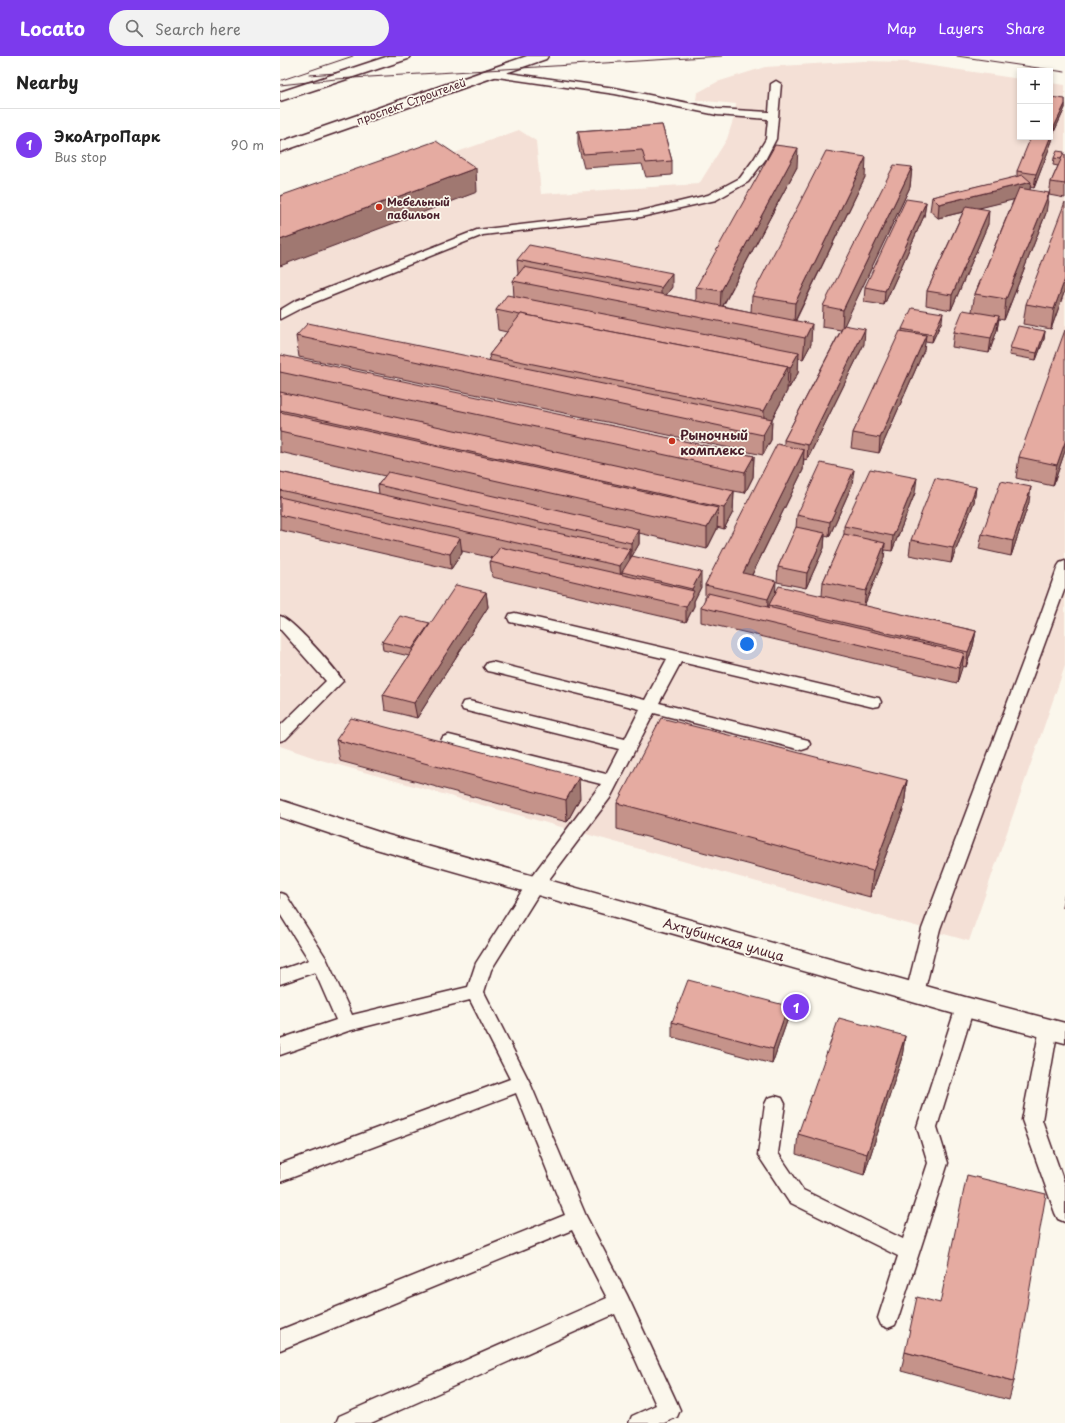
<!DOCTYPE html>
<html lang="en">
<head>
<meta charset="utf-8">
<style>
  body { margin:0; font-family:"Playpen Sans",sans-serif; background:#f2f2f2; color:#222 }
  .controls { position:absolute; right:12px; top:12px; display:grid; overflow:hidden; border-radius:0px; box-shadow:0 2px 6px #0003 }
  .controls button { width:36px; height:36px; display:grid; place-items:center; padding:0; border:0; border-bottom:1px solid #e0e0e0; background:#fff; color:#222; font:20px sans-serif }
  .you { position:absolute; left:467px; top:588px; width:14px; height:14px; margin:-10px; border:3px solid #fff; border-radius:50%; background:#1a73e8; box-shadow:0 0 0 6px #1a73e833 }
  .badge { display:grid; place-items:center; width:26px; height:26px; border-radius:50%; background:#7c3aed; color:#fff; font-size:13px; font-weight:700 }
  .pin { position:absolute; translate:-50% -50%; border:2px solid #fff; box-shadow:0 1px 4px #0006 }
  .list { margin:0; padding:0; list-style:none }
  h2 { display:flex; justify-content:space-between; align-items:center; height:52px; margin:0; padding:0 16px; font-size:17px }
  h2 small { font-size:13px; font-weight:400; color:#767676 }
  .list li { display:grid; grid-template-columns:26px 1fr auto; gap:12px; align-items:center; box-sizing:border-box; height:72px; padding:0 16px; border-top:1px solid #e0e0e0 }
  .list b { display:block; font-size:15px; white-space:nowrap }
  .list p { margin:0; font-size:13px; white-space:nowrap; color:#767676 }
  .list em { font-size:13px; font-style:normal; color:#767676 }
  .icon { flex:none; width:22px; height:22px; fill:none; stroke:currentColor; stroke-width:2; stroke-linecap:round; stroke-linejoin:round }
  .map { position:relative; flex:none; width:785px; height:1367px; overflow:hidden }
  header { display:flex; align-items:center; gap:24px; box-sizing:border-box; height:56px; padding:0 20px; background:#7c3aed; color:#fff }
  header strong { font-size:19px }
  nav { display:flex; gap:22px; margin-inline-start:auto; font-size:14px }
  .search { width:280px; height:36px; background:#f2f2f2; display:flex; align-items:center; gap:10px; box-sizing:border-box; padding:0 14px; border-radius:22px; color:#767676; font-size:15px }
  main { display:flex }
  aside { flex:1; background:#fff }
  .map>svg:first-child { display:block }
  .built { fill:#f4e0d6 }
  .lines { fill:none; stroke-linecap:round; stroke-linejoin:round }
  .lane-casing { stroke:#4a1f2b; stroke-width:3 }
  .secondary-casing { stroke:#4a1f2b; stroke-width:3 }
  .lane { fill:#fbf7ec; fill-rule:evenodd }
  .secondary { fill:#fbf7ec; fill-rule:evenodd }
  .tram { stroke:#4a1f2b; stroke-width:1 }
  .wall { fill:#c5938a; stroke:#4a1f2b }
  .shaded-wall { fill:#a07871; stroke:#4a1f2b }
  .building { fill:#e5aba1; stroke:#4a1f2b }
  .poi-dot { fill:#c8321e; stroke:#fbf7ec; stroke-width:1.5 }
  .labels { text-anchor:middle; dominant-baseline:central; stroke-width:3.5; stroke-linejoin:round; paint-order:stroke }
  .far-street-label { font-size:11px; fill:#4a1f2b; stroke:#fbf7ec }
  .far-poi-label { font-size:11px; font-weight:bold; fill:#4a1f2b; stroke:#fbf7ec; text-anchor:start }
  .poi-label { font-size:13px; font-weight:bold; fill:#4a1f2b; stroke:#fbf7ec; text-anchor:start }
  .street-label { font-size:13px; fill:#4a1f2b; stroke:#fbf7ec }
</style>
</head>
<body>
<header>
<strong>Locato</strong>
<div class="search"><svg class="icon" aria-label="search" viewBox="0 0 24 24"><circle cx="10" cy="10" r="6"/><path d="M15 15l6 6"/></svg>Search here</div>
<nav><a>Map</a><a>Layers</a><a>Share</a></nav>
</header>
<main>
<aside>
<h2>Nearby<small></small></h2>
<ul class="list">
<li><span class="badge">1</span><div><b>ЭкоАгроПарк</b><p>Bus stop</p></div><em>90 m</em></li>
</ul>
</aside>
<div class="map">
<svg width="785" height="1367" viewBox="0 0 785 1367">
  <rect width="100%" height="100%" fill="#fbf7ec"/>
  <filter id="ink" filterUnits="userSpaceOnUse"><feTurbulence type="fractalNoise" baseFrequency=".025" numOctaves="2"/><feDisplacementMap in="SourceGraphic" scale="8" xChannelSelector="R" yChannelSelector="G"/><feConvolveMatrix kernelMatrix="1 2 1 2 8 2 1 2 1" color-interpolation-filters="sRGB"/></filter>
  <g filter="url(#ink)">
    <polygon class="built" points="583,5 626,6 740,23 740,81 770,81 770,27 785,29 785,610 689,885 41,704 0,690 0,159 239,74 256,85 261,138 419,128 447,83 455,58 456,48 416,44 417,37 437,26 485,11"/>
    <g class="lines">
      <defs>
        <g id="lane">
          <polygon points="207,14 335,32 437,53 489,56 491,28 496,25 501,28 496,83 485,104 468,126 436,144 361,161 203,179 23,251 0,263 0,254 15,245 197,174 361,155 428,139 460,122 474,103 486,83 488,63 437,59 335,38 203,19 202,17"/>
          <polygon points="785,505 785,532 660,873 644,937 641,942 635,944 629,942 626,937 642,873 758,566 778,510 780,507"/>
          <polygon points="235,557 593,641 599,642 601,646 599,650 593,651 401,606 379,647 528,684 530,688 528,692 522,694 374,657 330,742 261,834 211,914 204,936 250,1027 306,1160 347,1239 397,1347 400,1354 397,1361 384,1367 349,1367 352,1360 376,1349 335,1258 91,1367 56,1367 59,1360 327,1242 292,1174 0,1294 0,1274 285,1159 236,1037 0,1126 0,1108 230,1023 190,944 68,975 0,999 0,983 56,964 35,916 0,928 0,914 29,904 0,858 0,837 6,839 46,902 72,959 188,931 196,907 249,824 321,728 163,689 161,685 163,681 169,679 326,718 339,693 183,654 181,650 183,646 189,645 345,683 360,653 212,616 207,615 204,611 207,607 212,606 365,644 387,603 230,566 228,562 230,558"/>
          <path d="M0,560C13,564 55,612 63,625L6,683L0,685V670L46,625L0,573Z"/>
          <polygon points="685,944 691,946 694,951 657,1071 668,1107 618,1262 615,1269 608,1272 601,1269 598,1262 618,1200 509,1146 478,1099 485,1048 488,1042 495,1040 502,1042 505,1048 498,1097 523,1134 623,1183 648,1107 637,1071 676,951 679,946"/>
          <polygon points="769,964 776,967 778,972 762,1064 785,1129 785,1166 778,1163 775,1157 742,1064 760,972 762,967"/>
        </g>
        <g id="secondary">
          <polygon points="109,0 130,0 128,3 0,45 0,36"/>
          <polygon points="247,0 268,0 266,3 0,96 0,86"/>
          <polygon points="0,744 108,779 685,941 785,967 785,987 685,961 96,793 0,761"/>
        </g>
      </defs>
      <use href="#lane" class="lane-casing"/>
      <use href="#secondary" class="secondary-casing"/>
      <use href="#lane" class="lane"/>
      <use href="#secondary" class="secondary"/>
      <g class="tram">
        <polyline points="677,0 785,16"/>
        <polyline points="29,19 56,17"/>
        <polyline points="2,24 73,0"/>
        <polyline points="0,29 56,23 442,0"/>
      </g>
    </g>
    <g class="wall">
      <polygon points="785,43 785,52 773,78 772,85 754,132 750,131 750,134 766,157 724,264 719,263 717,274 709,297 672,291 674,276 692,255 695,238 734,143 698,152 708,168 671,254 646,249 647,235 683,156 658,162 650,155 652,141 737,121 737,115"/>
      <polygon points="382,69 392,105 392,119 366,121 362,108 304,112 298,89 298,75"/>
      <polygon points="784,99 785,99 785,142 769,139 771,126 778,110 773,109 774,102"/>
      <polygon points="517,111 443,250 471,256 472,240 585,121 516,264 531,288 523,303 518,302 518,317 509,332 507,332 507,335 492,363 491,384 483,399 19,301 16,280 210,305 209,299 227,276 218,274 216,254 234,241 233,225 238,218 237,204 392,231 386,239 416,245 416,231"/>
      <polygon points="632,111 630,131 564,269 584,288 527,404 524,403 523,414 472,519 496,536 542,540 543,526 564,479 564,470 635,437 612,495 605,494 604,502 584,550 696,575 693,590 686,611 682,610 677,627 421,566 421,551 425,544 425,529 504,389 504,384 561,274 542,271 543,250"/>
      <polygon points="646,146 644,160 604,249 584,246 585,231"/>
      <polygon points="785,234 771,273 743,268 746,248"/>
      <polygon points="662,265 652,286 645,285 644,294 599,397 571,392 573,377 622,275 622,273"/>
      <polygon points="765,275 764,283 756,304 729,299 730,292"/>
      <polygon points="0,301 474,400 473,421 465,437 454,435 453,456 444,473 437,471 437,473 427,493 359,477 359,488 352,500 421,531 414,545 414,550 406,566 212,521 210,506 213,502 182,495 182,497 171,513 0,474 0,416 99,438 98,429 105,420 0,396"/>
      <polygon points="785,395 773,430 736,422 739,401"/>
      <polygon points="572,429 549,481 545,480 544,492 526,532 497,526 498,511 516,472 517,459"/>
      <polygon points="696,431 694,446 671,507 629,499 631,484"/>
      <polygon points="749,446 731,500 699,493 702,478"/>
      <polygon points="206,536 208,551 137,662 105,654 103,639 129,600 103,594 102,586 150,569"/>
      <polygon points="56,684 300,742 287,766 60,705"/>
      <polygon points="627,724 624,751 590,841 337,773 337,747"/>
      <polygon points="785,836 785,852 782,851"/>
      <polygon points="507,965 492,1008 392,981 392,966"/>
      <polygon points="625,980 622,1001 584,1119 516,1098 518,1078"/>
      <polygon points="625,1296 734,1325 729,1344 621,1315"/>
    </g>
    <g class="shaded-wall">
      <polygon points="785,48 785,52 773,78 774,71"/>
      <polygon points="774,72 772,85 754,132 756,118"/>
      <polygon points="518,92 517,111 440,255 441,235"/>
      <polygon points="586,101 585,121 514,267 515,247"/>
      <polygon points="632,111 630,131 562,274 563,254"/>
      <polygon points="196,112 197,136 0,210 0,184"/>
      <polygon points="751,126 749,140 658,162 659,148"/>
      <polygon points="769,137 766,157 724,264 726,243"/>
      <polygon points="646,146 644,160 604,249 605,235"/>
      <polygon points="709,154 708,168 671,254 672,239"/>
      <polygon points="392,217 392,231 381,246 381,232"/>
      <polygon points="785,223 785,234 771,273 774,253"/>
      <polygon points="663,257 662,265 652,286 653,279"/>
      <polygon points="719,260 717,274 709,297 711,282"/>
      <polygon points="532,268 531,288 523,303 525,282"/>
      <polygon points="585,273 584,288 527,404 528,389"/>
      <polygon points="765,275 764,283 756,304 757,297"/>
      <polygon points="646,279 644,294 599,397 600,382"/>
      <polygon points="519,296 518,317 509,332 510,312"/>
      <polygon points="508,310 507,335 492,363 491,384 483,399 484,355"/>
      <polygon points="785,386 785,395 773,430 777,409"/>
      <polygon points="524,394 523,414 463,537 463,517"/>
      <polygon points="474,400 473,421 465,437 465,416"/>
      <polygon points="574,414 572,429 549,481 550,466"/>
      <polygon points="637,422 635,437 612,495 613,480"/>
      <polygon points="696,431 694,446 671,507 673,492"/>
      <polygon points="751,431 749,446 731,500 733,485"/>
      <polygon points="454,435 453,456 444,473 444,452"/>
      <polygon points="438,452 437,473 427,493 427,472"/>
      <polygon points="359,473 359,488 351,502 351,487"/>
      <polygon points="545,477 544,492 526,532 527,517"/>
      <polygon points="180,482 182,497 171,513 170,498"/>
      <polygon points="605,487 604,502 584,550 586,535"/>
      <polygon points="350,493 350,514 342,516 342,529 341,531 340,510"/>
      <polygon points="421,516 421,531 414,545 414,550 406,566 406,551 412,539 412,533"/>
      <polygon points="496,525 495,546 489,549 488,562 487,564 488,543"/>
      <polygon points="206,536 208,551 137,662 134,647"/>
      <polygon points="150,567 151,575 133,601 132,593"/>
      <polygon points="696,575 693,590 686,611 688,596"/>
      <polygon points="684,597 682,612 677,627 679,612"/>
      <polygon points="299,721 300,742 287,766 286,744"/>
      <polygon points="627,724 624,751 590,841 593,815"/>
      <polygon points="508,950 507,965 492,1008 493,993"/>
      <polygon points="625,980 622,1001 584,1119 587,1098"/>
    </g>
    <g class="building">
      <polygon points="770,41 785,43 785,48 774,71 770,71"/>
      <polygon points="382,69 392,105 366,107 362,94 303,98 298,75"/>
      <polygon points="770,71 774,72 756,118 737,115 751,81 770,81"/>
      <polygon points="156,85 196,112 0,184 0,140"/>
      <polygon points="495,89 518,92 441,235 416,231"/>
      <polygon points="546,95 586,101 515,247 472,240"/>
      <polygon points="777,95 784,96 781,103 774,102"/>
      <polygon points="783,99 785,99 785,128 771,126"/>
      <polygon points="614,109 632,111 563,254 543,250"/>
      <polygon points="743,119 751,126 659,148 652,141"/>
      <polygon points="739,132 769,137 726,243 695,238"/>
      <polygon points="626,143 646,146 605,235 585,231"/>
      <polygon points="785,146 785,223 774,253 746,248"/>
      <polygon points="686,150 709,154 672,239 647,235"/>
      <polygon points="249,189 392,217 381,232 237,204"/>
      <polygon points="244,211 532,268 525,282 233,225"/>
      <polygon points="227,239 519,296 510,312 508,311 508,310 241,258 240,259 216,254"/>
      <polygon points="632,252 663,257 653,279 622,273"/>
      <polygon points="683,254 719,260 711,282 674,276"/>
      <polygon points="241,258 508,310 484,355 209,299"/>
      <polygon points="28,267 492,363 483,379 16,280"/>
      <polygon points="564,269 585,273 528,389 504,384"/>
      <polygon points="738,270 765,275 757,297 730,292"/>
      <polygon points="785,274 785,386 777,409 739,401"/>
      <polygon points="620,275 646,279 600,382 573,377"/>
      <polygon points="1,299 474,400 465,416 0,316 0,301"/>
      <polygon points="0,336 454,435 444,452 0,354"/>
      <polygon points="0,356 438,452 427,472 0,376"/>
      <polygon points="497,388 524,394 463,517 496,525 488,543 425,529"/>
      <polygon points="541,407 574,414 550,466 517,459"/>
      <polygon points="590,413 637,422 613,480 564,470"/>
      <polygon points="0,416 350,493 340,510 0,434"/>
      <polygon points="108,416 359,473 351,487 98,429"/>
      <polygon points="655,422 696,431 673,492 631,484"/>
      <polygon points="721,425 751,431 733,485 702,478"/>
      <polygon points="0,441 180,482 170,498 0,459"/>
      <polygon points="516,471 545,477 527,517 498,511"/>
      <polygon points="564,478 605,487 586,535 543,526"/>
      <polygon points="220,491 414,535 406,551 210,506"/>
      <polygon points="352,500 421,516 412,533 342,516"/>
      <polygon points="176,529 206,536 134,647 103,639"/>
      <polygon points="499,530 696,575 688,596 489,549"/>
      <polygon points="428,537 684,597 679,612 421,551"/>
      <polygon points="120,560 150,567 132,593 102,586"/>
      <polygon points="71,662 299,721 286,744 56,684"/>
      <polygon points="381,662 627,724 593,815 337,747"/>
      <polygon points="408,924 508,950 493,993 392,966"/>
      <polygon points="559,962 625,980 587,1098 518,1078"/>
      <polygon points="687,1119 766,1138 734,1325 625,1296 637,1241 660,1247"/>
    </g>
  </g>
  <g class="poi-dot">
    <circle cx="99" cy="151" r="4"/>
    <circle cx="392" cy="385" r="4"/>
  </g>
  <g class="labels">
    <g class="far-street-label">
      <text transform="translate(131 45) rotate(-20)">проспект Строителей</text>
    </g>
    <g class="far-poi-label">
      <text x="107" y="145">Мебельный<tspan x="107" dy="13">павильон</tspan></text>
    </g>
    <g class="poi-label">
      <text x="400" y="378">Рыночный<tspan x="400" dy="15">комплекс</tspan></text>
    </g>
    <g class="street-label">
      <text transform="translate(444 883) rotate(16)">Ахтубинская улица</text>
    </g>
  </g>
</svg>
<div class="controls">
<button>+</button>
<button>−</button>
</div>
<div class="you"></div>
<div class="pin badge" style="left:516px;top:951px">1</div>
</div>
</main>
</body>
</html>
